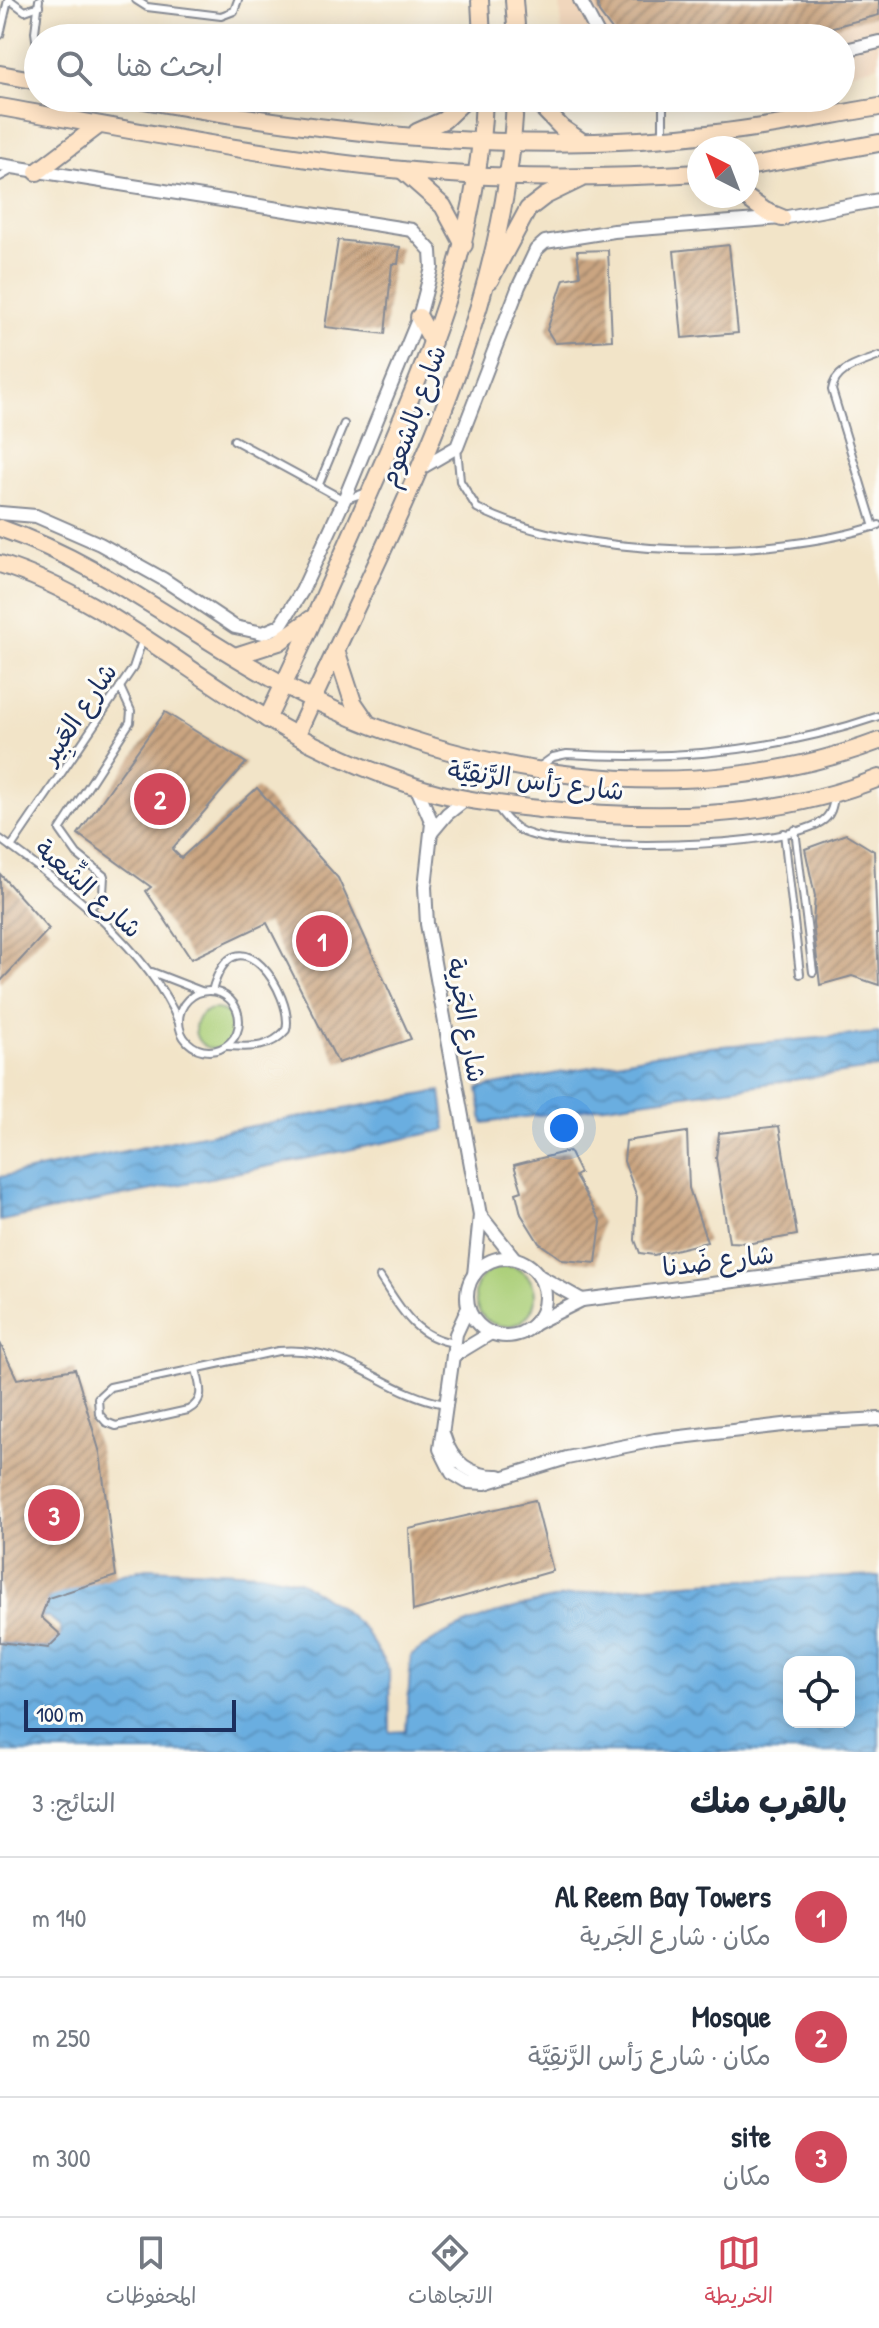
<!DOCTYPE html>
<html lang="ar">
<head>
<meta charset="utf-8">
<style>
  body { margin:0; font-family:"Patrick Hand","Playpen Sans Arabic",sans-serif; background:#f6f6f7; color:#1f2937; direction:rtl }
  .controls { position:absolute; right:24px; bottom:24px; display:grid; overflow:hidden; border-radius:16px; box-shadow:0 4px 20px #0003 }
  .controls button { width:72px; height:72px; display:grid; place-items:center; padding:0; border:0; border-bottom:2px solid #e0e1e3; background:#fff; color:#1f2937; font:40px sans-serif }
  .compass { position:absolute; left:687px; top:136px; width:72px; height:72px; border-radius:50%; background:#fff; box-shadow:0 4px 20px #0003; rotate:318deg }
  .scale { position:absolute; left:24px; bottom:20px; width:212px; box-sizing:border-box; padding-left:8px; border:4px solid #1b2f5e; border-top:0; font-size:22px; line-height:28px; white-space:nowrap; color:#1b2f5e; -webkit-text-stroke:6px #fdfcf7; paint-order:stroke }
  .you { position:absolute; left:564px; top:1128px; width:28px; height:28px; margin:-20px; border:6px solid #fff; border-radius:50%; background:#1a73e8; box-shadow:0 0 0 12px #1a73e833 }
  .badge { display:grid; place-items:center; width:52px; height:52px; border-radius:50%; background:#d1495b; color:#fff; font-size:26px; font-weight:700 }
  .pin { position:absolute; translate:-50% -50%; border:4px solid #fff; box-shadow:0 2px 8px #0006 }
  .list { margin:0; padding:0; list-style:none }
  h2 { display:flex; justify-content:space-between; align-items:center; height:104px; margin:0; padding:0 32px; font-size:34px }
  h2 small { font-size:26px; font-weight:400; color:#747a83 }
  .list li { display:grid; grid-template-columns:52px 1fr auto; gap:24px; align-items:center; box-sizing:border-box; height:120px; padding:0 32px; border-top:2px solid #e0e1e3 }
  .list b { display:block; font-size:30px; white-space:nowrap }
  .list p { margin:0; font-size:26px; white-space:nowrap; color:#747a83 }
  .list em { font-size:26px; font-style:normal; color:#747a83 }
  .icon { flex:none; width:44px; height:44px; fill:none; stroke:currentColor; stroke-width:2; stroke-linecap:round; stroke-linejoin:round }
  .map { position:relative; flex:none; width:879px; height:1752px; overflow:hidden; direction:ltr }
  .search { position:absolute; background:#fff; box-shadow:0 4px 20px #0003; left:24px; right:24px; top:24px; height:88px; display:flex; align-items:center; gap:20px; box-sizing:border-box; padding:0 28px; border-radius:44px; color:#747a83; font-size:30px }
  .sheet { height:464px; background:#fff }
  nav { display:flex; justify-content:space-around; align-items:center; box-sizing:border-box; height:112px; border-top:2px solid #e0e1e3; background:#fff; font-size:22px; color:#747a83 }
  nav a { display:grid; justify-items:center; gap:4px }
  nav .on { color:#d1495b }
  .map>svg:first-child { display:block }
  .built { fill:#f0d6bc }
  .green { fill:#abcf78; stroke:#637f6b; stroke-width:2 }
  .water { fill:url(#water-waves); stroke:#436e9f; stroke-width:2; fill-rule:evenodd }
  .building { fill:url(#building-hatch) }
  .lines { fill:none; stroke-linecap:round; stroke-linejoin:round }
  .lane-casing { stroke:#868a93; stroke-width:10 }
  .street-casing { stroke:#868a93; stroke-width:16 }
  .secondary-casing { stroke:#868a93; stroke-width:20 }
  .lane { stroke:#fff; stroke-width:6 }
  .street { stroke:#fff; stroke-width:12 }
  .secondary { stroke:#ffe4c6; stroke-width:16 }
  .labels { text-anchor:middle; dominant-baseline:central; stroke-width:6; stroke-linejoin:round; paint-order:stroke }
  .street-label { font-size:26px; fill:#1b2f5e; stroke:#fdfcf7 }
</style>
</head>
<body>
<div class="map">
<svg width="879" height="1752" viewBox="0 0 879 1752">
  <defs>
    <pattern id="water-waves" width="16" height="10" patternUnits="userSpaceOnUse" patternTransform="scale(2)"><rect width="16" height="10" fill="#6baee0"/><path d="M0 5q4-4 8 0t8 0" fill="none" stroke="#578eb9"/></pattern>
    <pattern id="building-hatch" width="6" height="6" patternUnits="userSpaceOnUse" patternTransform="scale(2)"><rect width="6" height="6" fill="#caa581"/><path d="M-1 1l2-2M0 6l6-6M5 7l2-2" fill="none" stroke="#a3876d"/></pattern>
  </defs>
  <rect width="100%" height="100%" fill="#fdfcf7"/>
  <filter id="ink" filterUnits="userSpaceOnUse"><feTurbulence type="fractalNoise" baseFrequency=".0125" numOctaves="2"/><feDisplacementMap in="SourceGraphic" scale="16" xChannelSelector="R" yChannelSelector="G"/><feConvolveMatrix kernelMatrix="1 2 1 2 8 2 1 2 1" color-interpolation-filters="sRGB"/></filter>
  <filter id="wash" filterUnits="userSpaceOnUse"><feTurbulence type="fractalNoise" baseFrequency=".006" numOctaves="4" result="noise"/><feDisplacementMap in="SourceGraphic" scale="32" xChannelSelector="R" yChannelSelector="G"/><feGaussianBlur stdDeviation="1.8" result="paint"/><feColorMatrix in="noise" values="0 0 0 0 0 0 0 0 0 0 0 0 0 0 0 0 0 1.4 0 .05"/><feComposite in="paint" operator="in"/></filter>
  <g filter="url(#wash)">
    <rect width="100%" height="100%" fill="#f2e4c8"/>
    <polygon class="built" points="560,0 879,0 879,65 841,75 841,38 562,38"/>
    <g class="green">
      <circle cx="215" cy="1029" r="20"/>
      <circle cx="505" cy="1296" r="30"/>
    </g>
    <g class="water">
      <polygon points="879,1033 879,1068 483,1123 478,1088 686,1049"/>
      <polygon points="441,1091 446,1130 0,1221 0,1177 187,1138"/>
      <path d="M147,1568L260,1573L299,1581L337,1605L364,1629L389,1670L390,1732L406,1731L411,1656C515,1573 748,1582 879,1576V1752H0V1643L48,1648L61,1634L60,1626L49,1617H41L48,1598L59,1590ZM789,1662H849V1722H789Z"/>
    </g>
    <g id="blocks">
      <g class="building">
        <polygon points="597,0 879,0 879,15 791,38 618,38 599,12"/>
        <polygon points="338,240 400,247 398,264 392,264 385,334 325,327"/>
        <polygon points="729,245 738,333 682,338 674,251"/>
        <polygon points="608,250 612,340 555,343 547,330 564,279 580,276 577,251"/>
        <polygon points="165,712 246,763 172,849 181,858 257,788 338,878 411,1039 338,1063 267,923 191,959 146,891 151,887 78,834"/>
        <polygon points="846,834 874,851 879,985 852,976 820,985 813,923 815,896 805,849"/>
        <polygon points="0,874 49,929 0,982"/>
        <polygon points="779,1126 797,1235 752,1243 729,1242 716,1158 719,1133"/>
        <polygon points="687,1132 689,1188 707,1242 654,1255 640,1253 635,1240 637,1197 624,1161 626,1141"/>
        <polygon points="569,1151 580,1173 575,1176 601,1222 596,1263 563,1260 539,1243 521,1214 516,1193 522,1191 514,1165"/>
        <polygon points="0,1343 17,1379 75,1369 100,1453 116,1576 48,1598 41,1617 61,1635 48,1648 0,1642"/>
        <polygon points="535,1500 553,1571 413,1611 409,1529"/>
      </g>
    </g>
  </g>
  <g filter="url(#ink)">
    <use href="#blocks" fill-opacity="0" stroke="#868a93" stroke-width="2"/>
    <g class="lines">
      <defs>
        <g id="lane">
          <polyline points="10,0 25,11 39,6"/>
          <polyline points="136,0 147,7 221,16 234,11 238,0"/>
          <polyline points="0,35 8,0"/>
          <polyline points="38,54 35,32 39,0"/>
          <polyline points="659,98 663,106 663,137"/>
          <polyline points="802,117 810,98"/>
          <polyline points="0,177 14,169"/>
          <polyline points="234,440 344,500 367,492"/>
          <path d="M457,447L460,481L477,508C579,560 771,560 879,525"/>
          <polyline points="319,484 344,424"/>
          <path d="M874,527L832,390C835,368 861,364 879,356"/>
          <path d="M539,767L553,757L567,754C673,761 778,751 879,716"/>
          <path d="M497,807C506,819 515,830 529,834C577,851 779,849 821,822C831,816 833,806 834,796"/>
          <polyline points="795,830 813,972"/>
          <polyline points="784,833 800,974"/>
          <path d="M0,839C64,885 148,948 179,1023"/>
          <polyline points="11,847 133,668 142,641"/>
          <polyline points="88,910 103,894 104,876 77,854 60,830 130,722 131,711 120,687"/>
          <polyline points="152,972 201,991"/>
          <path d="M212,991C236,905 295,997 286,1030C269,1050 249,1047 226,1046"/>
          <circle cx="209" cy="1021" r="30"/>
          <path d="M380,1277C400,1308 415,1338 455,1343"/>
          <path d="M196,1369C200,1386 206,1400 188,1410L116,1426L106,1422L99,1414L98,1398L110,1387L278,1351C351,1345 380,1392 445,1404"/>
        </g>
        <g id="street">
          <polyline points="580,0 600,38"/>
          <polyline points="841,51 879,42"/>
          <polyline points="0,165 412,230 431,251 432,268 419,317 344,500 302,591 280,626 263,633 235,627 163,579 100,544 36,516 0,513"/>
          <polyline points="419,469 457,447 519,286 536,250 545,242 614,231 782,218 879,200"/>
          <polyline points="416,786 432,823 425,887 427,924 480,1215 474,1275"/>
          <polyline points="432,832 447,814 466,799"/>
          <polyline points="480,1215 515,1259"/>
          <circle cx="506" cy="1297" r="39"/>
          <polyline points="539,1276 582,1300"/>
          <polyline points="468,1308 456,1334 440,1449 452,1473 467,1482 485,1483 567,1458 655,1440 792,1424 879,1419"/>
          <polyline points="534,1324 582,1300 879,1263"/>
          <polyline points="453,1356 491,1333"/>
          <path d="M444,1436C451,1462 472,1477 499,1476"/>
        </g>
        <g id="secondary">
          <polyline points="480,0 482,38"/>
          <polyline points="514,0 517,38"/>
          <polyline points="0,74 38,81"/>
          <path d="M132,98C323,133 523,157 717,133C771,127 825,116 879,107"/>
          <polyline points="533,98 562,128 581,141"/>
          <path d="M0,107C133,130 267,157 402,170C501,180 600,179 699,173"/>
          <polyline points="417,132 444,120 467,98"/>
          <polyline points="747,167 879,143"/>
          <polyline points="402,170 443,206 464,245"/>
          <polyline points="37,172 99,125"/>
          <polyline points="744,196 765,211 782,218"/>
          <polyline points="490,280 528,209 545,196 580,179"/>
          <polyline points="419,317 433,342"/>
          <path d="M0,528C107,565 188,634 286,686C460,780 691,812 879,741"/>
          <path d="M0,564C98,595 179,666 266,718C312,746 364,769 414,786C455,800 497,804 539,809C652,820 772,821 879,778"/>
          <polyline points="336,650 353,702 366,721"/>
          <polyline points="235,656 279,642 311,619"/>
          <path d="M267,719C303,646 335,572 368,497C425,368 479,241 484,98"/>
          <path d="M297,734C388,532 507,325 515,98"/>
        </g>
      </defs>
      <use href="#lane" class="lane-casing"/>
      <use href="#street" class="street-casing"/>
      <use href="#secondary" class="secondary-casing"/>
      <use href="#lane" class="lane"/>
      <use href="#street" class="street"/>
      <use href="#secondary" class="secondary"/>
    </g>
  </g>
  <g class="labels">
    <g class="street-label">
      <text transform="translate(412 416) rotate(-70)">شارع بالشعوم</text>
      <text transform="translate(78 713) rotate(-56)">شارع العَبِير</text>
      <text transform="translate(536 780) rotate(7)">شارع رَأس الرَّنقِيَّة</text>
      <text transform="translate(89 888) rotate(42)">شارع الشِّعبة</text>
      <text transform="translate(467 1020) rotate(80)">شارع الجَرية</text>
      <text transform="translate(718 1260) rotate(-7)">شارع ضَدنا</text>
    </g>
  </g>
</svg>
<div class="controls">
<button><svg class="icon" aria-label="locate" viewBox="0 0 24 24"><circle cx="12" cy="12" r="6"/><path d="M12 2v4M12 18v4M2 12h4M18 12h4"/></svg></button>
</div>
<svg class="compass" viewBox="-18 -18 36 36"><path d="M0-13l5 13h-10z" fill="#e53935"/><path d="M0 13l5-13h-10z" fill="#747a83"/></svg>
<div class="scale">100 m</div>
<div class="you"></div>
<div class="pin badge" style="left:322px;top:941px">1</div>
<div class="pin badge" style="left:160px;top:799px">2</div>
<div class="pin badge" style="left:54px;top:1515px">3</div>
<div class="search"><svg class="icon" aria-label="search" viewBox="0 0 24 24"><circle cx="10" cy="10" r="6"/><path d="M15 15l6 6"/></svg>ابحث هنا</div>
</div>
<section class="sheet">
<h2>بالقرب منك<small>النتائج: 3</small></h2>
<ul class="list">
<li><span class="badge">1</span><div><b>Al Reem Bay Towers</b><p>مكان · شارع الجَرية</p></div><em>140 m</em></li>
<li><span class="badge">2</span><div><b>Mosque</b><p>مكان · شارع رَأس الرَّنقِيَّة</p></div><em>250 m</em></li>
<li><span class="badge">3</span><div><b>site</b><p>مكان</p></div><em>300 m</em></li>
</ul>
</section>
<nav>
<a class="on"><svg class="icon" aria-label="map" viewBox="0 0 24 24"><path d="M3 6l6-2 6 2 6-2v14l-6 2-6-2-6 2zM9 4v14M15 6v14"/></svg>الخريطة</a>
<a><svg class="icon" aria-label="directions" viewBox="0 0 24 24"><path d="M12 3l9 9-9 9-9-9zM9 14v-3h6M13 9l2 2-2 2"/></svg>الاتجاهات</a>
<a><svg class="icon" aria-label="saved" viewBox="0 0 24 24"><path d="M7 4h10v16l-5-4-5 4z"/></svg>المحفوظات</a>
</nav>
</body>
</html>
